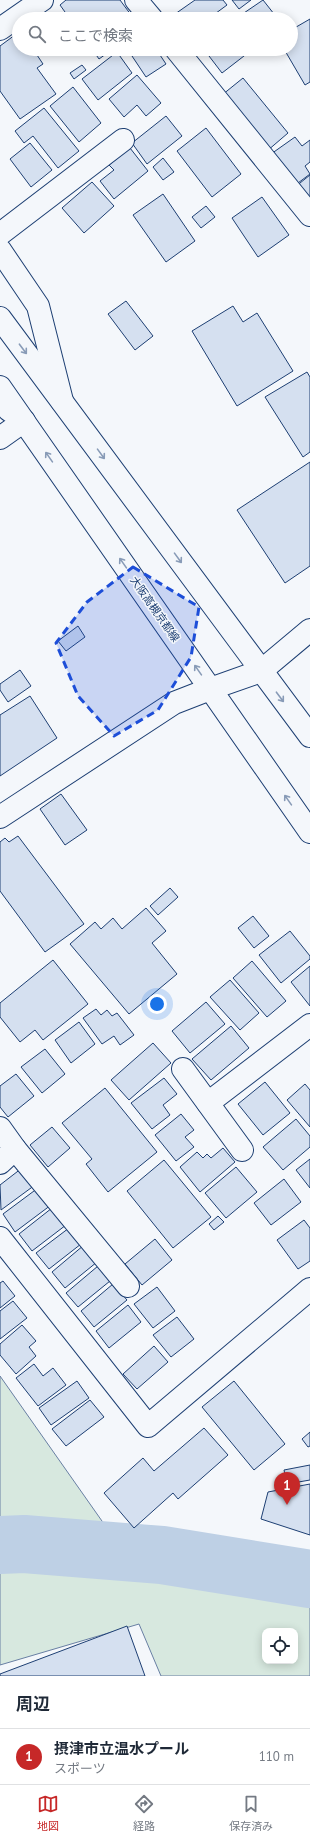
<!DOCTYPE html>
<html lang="ja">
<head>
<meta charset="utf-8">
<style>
  body { margin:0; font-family:"PT Sans","Noto Sans JP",sans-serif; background:#f6f6f7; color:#1f2937 }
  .controls { position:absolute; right:12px; bottom:12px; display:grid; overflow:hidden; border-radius:8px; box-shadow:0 2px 10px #0003 }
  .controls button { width:36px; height:36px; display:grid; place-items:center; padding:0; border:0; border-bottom:1px solid #e0e1e3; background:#fff; color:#1f2937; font:20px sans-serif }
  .you { position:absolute; left:157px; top:1004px; width:14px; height:14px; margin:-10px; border:3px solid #fff; border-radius:50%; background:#1a73e8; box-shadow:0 0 0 6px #1a73e833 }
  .badge { display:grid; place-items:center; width:26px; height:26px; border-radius:50%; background:#c62828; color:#fff; font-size:13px; font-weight:700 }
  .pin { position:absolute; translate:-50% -33px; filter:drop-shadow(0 1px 2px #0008) }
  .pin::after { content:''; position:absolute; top:21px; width:14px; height:12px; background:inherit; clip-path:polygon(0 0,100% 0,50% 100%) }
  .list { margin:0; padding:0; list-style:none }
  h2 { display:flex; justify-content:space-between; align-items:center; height:52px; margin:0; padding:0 16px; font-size:17px }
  h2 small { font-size:13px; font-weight:400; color:#747a83 }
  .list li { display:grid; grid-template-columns:26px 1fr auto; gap:12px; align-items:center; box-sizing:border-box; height:56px; padding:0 16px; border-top:1px solid #e0e1e3 }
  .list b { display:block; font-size:15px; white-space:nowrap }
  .list p { margin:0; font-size:13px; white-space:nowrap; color:#747a83 }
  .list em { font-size:13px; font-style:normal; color:#747a83 }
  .icon { flex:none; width:22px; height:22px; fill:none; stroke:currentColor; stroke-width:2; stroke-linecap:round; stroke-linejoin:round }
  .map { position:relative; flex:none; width:310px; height:1676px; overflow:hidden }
  .search { position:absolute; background:#fff; box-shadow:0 2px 10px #0003; left:12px; right:12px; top:12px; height:44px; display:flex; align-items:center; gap:10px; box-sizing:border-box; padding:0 14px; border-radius:22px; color:#747a83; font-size:15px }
  .sheet { height:108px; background:#fff }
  nav { display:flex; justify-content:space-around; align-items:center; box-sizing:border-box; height:56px; border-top:1px solid #e0e1e3; background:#fff; font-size:11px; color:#747a83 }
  nav a { display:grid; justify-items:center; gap:2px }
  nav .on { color:#c62828 }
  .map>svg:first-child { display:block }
  .green { fill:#d7e8df; stroke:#687fa3; fill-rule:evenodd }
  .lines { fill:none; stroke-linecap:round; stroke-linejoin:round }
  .river { stroke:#bed0e5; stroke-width:58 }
  .building { fill:#d5e0f0; stroke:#1d3f73 }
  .minor-casing { stroke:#1d3f73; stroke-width:24 }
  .tertiary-casing { stroke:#1d3f73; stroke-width:24 }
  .primary-casing { stroke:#1d3f73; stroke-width:24 }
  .minor { stroke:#f4f7fb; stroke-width:22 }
  .tertiary { stroke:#f4f7fb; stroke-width:22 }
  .primary { stroke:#f4f7fb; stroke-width:22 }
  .oneway { stroke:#889bb7 }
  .marked { fill:#1d4ed8; fill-opacity:0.2; stroke:#1d4ed8; stroke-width:3; stroke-dasharray:8 5; stroke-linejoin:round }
  .labels { text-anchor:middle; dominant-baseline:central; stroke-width:3; stroke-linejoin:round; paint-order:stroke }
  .street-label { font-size:11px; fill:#1d3f73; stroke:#f4f7fb }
</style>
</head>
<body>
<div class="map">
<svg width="310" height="1676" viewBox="0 0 310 1676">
  <rect width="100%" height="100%" fill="#f4f7fb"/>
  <g class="green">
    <polygon points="0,1376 109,1531 0,1536"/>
    <path d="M20,1560L161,1569L310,1590V1676H161L139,1624L0,1665V1562ZM265,1631H295V1661H265Z"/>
  </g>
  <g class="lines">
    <polyline class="river" points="0,1545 24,1544 162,1555 310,1579"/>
  </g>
  <g class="building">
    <polygon points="66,0 120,0 134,19 70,19 60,5"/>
    <polygon points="195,0 223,0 227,5 208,19 179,19 175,14"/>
    <polygon points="232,0 251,0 239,9"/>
    <polygon points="263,0 278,19 244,19 241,15"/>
    <polygon points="310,19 310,82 305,85 284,49 291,49 291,30"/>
    <polygon points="19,32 19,49 33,49 43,64 37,68 56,94 20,119 0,91 0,46"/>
    <polygon points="92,49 113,49 99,59"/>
    <polygon points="142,49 156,49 166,64 146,77 132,56"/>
    <polygon points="218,49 253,49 222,73 209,56"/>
    <polygon points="117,52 132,73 98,100 82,79"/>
    <polygon points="82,65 86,70 74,79 70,73"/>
    <polygon points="137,75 161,103 146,116 137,105 124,117 109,99"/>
    <polygon points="243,78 288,133 267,151 222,95"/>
    <polygon points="73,87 101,123 79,142 50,106"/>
    <polygon points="44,108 79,151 58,168 33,136 24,143 15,131"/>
    <polygon points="166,116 182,136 147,164 132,143"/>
    <polygon points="206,128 241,174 212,197 177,151"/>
    <polygon points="295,137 302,146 310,140 310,162 305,166 310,174 294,186 271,154"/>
    <polygon points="30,143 52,170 31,187 10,159"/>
    <polygon points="130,148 148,171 114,199 100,181 114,170 109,165"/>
    <polygon points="163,158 174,172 163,180 153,167"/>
    <polygon points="310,175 310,205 295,187"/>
    <polygon points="92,182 114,206 84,233 62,208"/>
    <polygon points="163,194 195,241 166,262 133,215"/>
    <polygon points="262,197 289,235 258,257 232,218"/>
    <polygon points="206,206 215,217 201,228 192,217"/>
    <polygon points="126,301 153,336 135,350 108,314"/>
    <polygon points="233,306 243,322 257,313 293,371 237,406 192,331"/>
    <polygon points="307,372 310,377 310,452 303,457 265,397"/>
    <polygon points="310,462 310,566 285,583 237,510"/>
    <polygon points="78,626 85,637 66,651 58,641"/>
    <polygon points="20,670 31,686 8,702 0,690 0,684"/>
    <polygon points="30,696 57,738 0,776 0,715"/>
    <polygon points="61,794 87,830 65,845 40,809"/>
    <polygon points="18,836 84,924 45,952 0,891 0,842 5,838 9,842"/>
    <polygon points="170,888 178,897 158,915 150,906"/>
    <polygon points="146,908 166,931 152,943 177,974 129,1014 70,944 95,922 101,929 113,918 122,929"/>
    <polygon points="253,916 269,936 254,948 238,928"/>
    <polygon points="290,931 310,956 310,959 281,983 259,955"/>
    <polygon points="53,960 88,1004 43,1040 35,1030 20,1042 0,1017 0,1003"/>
    <polygon points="252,961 286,1001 267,1017 233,978"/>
    <polygon points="310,966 310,1006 291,982"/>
    <polygon points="230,980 259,1013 240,1030 210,997"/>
    <polygon points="206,1002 225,1024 190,1053 172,1031"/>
    <polygon points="96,1009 101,1015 107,1010 112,1016 117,1013 134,1035 120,1045 114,1036 102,1044 83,1018"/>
    <polygon points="79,1022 95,1044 71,1063 55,1040"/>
    <polygon points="231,1026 249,1048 211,1080 192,1059"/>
    <polygon points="153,1043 171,1063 129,1100 111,1080"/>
    <polygon points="45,1049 65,1074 42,1093 21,1067"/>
    <polygon points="16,1074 34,1096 8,1117 0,1107 0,1086"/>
    <polygon points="164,1078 177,1094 163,1105 170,1115 152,1129 131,1103"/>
    <polygon points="265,1082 290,1113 263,1135 238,1104"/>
    <polygon points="305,1084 310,1090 310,1127 287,1100"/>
    <polygon points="105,1088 157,1152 108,1192 86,1164 92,1159 62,1123"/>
    <polygon points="181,1114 194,1130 185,1137 194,1147 176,1161 155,1135"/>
    <polygon points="296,1119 310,1136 310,1147 283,1170 263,1147"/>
    <polygon points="52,1127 70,1148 48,1167 30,1145"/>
    <polygon points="223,1148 235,1162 200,1192 180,1167 197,1152 203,1158 207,1154 211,1158"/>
    <polygon points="310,1159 310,1188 296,1170"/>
    <polygon points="164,1160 211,1217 173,1248 127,1191"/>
    <polygon points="236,1167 257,1192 226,1218 205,1193"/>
    <polygon points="22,1168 35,1185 1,1210 0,1185"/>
    <polygon points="284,1179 301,1202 271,1225 254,1203"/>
    <polygon points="38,1188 51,1205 15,1232 3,1214"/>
    <polygon points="52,1208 66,1225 32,1251 19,1234"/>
    <polygon points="218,1216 224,1222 214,1230 209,1224"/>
    <polygon points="304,1220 310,1228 310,1261 298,1269 277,1240"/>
    <polygon points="69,1228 81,1244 49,1269 36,1253"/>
    <polygon points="155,1239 172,1260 142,1285 125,1264"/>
    <polygon points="84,1245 97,1262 65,1288 52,1272"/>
    <polygon points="98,1266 110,1281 78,1307 66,1293"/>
    <polygon points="3,1281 15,1296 0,1308 0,1283"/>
    <polygon points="113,1284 127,1300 94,1327 81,1311"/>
    <polygon points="157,1287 175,1311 153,1328 134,1304"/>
    <polygon points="13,1301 27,1318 0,1339 0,1311"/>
    <polygon points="128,1305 141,1322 109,1348 96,1331"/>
    <polygon points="177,1317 194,1339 171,1357 153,1335"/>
    <polygon points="22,1325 36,1341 29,1347 36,1356 16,1374 0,1355 0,1344"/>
    <polygon points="154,1346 168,1362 137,1389 123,1374"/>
    <polygon points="34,1364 43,1376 53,1368 66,1385 38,1406 16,1378"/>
    <polygon points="77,1381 89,1398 51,1425 39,1408"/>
    <polygon points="234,1381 285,1444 254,1470 202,1407"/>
    <polygon points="90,1400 104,1417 66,1446 52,1429"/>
    <polygon points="204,1428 228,1455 178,1499 173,1493 134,1528 104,1493 143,1458 154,1471"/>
    <polygon points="310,1432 310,1446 308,1447 302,1439"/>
    <polygon points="310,1465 310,1480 287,1484 284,1470"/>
    <polygon points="310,1484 310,1535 261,1519 268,1492"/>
    <polygon points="127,1626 145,1676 0,1676 0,1674"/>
  </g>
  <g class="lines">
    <defs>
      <g id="minor">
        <polyline points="136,0 152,19"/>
        <polyline points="0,29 42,0"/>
        <polyline points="176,49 310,215"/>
        <polyline points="0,234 123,140"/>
        <polyline points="0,250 38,306 62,401"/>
        <polyline points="0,438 24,421 9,410"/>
        <polyline points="0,817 174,703 210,689"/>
        <polyline points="183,1069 242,1150"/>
        <polyline points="208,1103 310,1025"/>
        <polyline points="0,1128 15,1149 0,1163"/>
        <polyline points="15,1149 128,1286"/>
        <polyline points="0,1238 148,1426 310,1289"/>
      </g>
      <polyline id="tertiary" points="210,689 261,671 310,630"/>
      <g id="primary">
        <polyline points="0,318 310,736"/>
        <polyline points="0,387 310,832"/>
      </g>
    </defs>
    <use href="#minor" class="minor-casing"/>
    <use href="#tertiary" class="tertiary-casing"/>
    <use href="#primary" class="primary-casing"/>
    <use href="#minor" class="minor"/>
    <use href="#tertiary" class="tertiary"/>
    <use href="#primary" class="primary"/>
  </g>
  <defs><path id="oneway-shaft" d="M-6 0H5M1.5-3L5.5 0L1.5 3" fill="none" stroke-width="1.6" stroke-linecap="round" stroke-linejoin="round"/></defs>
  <g class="oneway">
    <use href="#oneway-shaft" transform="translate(23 349) rotate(53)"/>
    <use href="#oneway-shaft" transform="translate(101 454) rotate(54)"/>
    <use href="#oneway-shaft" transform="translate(49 457) rotate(-125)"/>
    <use href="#oneway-shaft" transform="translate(178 558) rotate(54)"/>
    <use href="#oneway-shaft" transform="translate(123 563) rotate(-125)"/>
    <use href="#oneway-shaft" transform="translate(198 670) rotate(-125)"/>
    <use href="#oneway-shaft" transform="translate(280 697) rotate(53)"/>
    <use href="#oneway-shaft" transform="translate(288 800) rotate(-125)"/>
  </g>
  <path class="marked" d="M133,567L199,607L191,657L158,710L114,736L78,696L56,643L87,602Z"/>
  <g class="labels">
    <g class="street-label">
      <text transform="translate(155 609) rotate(55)">大阪高槻京都線</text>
    </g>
  </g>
</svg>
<div class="controls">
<button><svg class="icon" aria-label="locate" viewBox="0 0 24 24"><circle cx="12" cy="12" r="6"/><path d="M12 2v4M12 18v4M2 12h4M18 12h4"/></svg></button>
</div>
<div class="you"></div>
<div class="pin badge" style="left:287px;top:1505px">1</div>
<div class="search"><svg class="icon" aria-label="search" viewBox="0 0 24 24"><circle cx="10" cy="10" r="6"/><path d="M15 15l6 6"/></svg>ここで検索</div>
</div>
<section class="sheet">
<h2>周辺<small></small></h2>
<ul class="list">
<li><span class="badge">1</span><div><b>摂津市立温水プール</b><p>スポーツ</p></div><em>110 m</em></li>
</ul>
</section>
<nav>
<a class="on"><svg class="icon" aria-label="map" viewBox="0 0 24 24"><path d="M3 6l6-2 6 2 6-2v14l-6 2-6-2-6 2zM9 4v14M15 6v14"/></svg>地図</a>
<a><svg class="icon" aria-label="directions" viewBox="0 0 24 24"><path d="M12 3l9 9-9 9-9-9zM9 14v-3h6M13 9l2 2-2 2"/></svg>経路</a>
<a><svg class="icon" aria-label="saved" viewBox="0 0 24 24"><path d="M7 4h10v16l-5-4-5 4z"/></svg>保存済み</a>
</nav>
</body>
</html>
